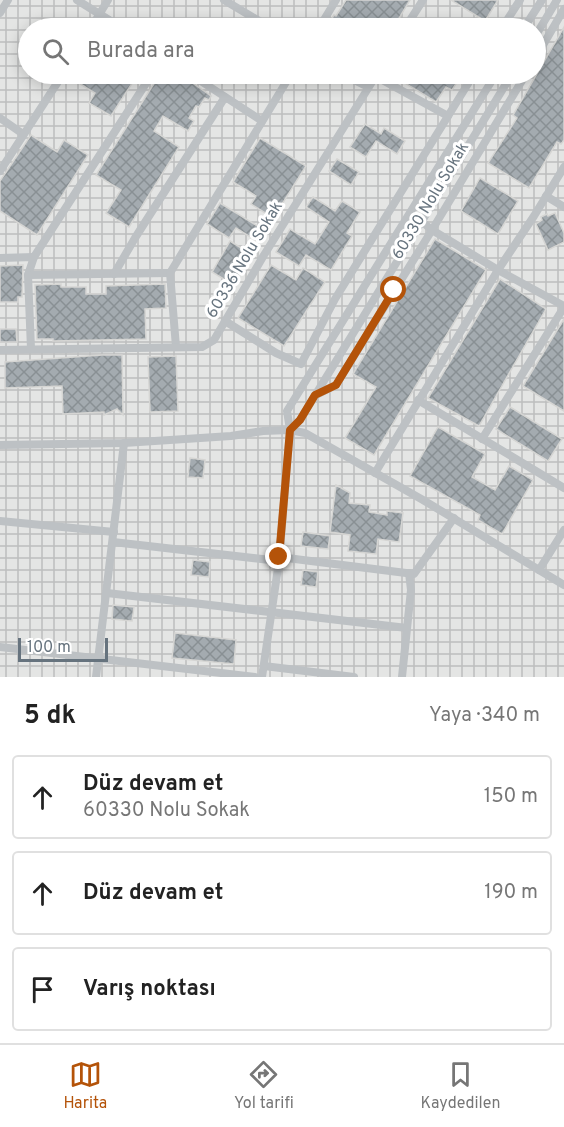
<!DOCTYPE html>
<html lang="tr">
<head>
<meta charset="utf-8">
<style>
  body { margin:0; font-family:Overpass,sans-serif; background:#f6f6f6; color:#222 }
  .scale { position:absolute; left:18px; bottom:15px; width:90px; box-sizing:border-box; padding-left:6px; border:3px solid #66737e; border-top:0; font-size:16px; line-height:21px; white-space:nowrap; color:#66737e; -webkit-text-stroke:4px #fff; paint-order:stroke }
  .stop { position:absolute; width:18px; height:18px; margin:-14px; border:4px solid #b45309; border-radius:50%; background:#fff }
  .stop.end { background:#b45309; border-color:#fff; box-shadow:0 2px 6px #0008 }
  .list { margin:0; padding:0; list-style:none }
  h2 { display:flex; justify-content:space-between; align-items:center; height:78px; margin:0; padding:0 24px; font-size:26px }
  h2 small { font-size:20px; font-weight:400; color:#767676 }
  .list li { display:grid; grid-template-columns:39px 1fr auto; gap:18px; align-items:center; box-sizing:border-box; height:84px; margin:0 12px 12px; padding:0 12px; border:2px solid #e0e0e0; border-radius:6px }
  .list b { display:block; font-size:22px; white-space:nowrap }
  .list p { margin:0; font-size:20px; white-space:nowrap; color:#767676 }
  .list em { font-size:20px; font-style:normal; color:#767676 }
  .icon { flex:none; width:33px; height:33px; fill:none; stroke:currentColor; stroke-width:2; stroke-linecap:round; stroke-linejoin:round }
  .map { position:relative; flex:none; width:564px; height:677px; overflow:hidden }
  .search { position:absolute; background:#fff; box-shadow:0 3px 15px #0003; left:18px; right:18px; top:18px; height:66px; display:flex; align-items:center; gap:15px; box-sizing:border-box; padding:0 21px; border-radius:33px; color:#767676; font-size:22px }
  .sheet { height:366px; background:#fff }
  nav { display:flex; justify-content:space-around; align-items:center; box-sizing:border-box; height:84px; border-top:2px solid #e0e0e0; background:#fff; font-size:16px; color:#767676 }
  nav a { display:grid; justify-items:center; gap:3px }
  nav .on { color:#b45309 }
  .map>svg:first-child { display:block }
  .industrial { fill:url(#industrial-grid); fill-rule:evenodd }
  .building { fill:url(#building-cross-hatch); stroke:#d5d5d3; stroke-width:1.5 }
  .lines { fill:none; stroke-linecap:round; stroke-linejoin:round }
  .minor { stroke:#bdc1c4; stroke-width:8 }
  .route { stroke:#b45309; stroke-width:8 }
  .labels { text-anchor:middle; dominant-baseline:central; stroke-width:6; stroke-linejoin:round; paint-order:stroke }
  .street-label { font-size:16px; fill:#66737e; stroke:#fff }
</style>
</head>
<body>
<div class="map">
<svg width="564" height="677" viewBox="0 0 564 677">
  <defs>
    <pattern id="industrial-grid" width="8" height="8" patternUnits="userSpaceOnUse" patternTransform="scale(1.5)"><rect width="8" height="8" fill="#e4e5e4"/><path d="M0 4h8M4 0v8" fill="none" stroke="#bdbebe"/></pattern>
    <pattern id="building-cross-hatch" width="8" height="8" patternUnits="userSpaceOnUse" patternTransform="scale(1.5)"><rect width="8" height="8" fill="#a4abb0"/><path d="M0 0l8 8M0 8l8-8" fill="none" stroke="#899094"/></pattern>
  </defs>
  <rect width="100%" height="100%" fill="#f4f4f0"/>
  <path class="industrial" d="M0,0H564V677H0ZM28,28H536V74H28Z"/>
  <g class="building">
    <polygon points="346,0 410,0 398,20 396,19 390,28 326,28 334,15 336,16"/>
    <polygon points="451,0 498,0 485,21"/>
    <polygon points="564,27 564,140 561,144 557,142 529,188 488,163 517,118 513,115"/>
    <polygon points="71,74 138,74 111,116 89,103 95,93 69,77"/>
    <polygon points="160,74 182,74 187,79 211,96 209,100 205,98 199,107 196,106 189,118 194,121 188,131 163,116 154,131 179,147 129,227 106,213 121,190 96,175"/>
    <polygon points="390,74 450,74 459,79 452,90 446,87 436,102"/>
    <polygon points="365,124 381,134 384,128 405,141 397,154 376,141 366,157 350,147"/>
    <polygon points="31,135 57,152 64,140 88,155 37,235 0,211 0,181"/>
    <polygon points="260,138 306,166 279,209 276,207 270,216 251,204 256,196 233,182"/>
    <polygon points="337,159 359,172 351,185 329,171"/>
    <polygon points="480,178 518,201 498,234 461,211"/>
    <polygon points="313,197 335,211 342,201 360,212 347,233 352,236 331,270 306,255 299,266 276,252 290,229 315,244 329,222 306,207"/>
    <polygon points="220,203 264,230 257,241 236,228 229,238 207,224"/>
    <polygon points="555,213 564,233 564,242 548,250 536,224 542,220 541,217 547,214 548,216"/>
    <polygon points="435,239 486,270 374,455 345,438 376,387 353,374"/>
    <polygon points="230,241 254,256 251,261 248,259 232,284 212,272"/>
    <polygon points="23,265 22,297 18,297 18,302 0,302 0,266"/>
    <polygon points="271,265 296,280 303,268 325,282 284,346 238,318"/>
    <polygon points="500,279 546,309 479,426 428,398"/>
    <polygon points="61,284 61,287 86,287 86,294 106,294 106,286 165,284 166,308 145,309 146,339 53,341 53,339 37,339 35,285"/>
    <polygon points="564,319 564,411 523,386"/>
    <polygon points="0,329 16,329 17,342 0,342"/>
    <polygon points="102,355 122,355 123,415 117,409 104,415 104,412 63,414 62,386 5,388 5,362"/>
    <polygon points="176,356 178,411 150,412 148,357"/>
    <polygon points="510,407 562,439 548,461 496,429"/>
    <polygon points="438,427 485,454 472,477 495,490 509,466 533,480 502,534 478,520 480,515 410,476"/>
    <polygon points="190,458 205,460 203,478 188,477"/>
    <polygon points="336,485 350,493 349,503 370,505 369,512 387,515 387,511 403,513 399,542 378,539 376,554 348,551 350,535 330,532"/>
    <polygon points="303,532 330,536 328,549 301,546"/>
    <polygon points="193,560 210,562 209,577 191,575"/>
    <polygon points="303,570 318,572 316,587 301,585"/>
    <polygon points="113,605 134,607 132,621 112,619"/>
    <polygon points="175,633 236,640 234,664 172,658"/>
  </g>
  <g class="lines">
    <g class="minor">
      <polyline points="77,0 122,28"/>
      <polyline points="224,0 271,28"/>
      <polyline points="0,13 8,0"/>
      <polyline points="91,28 108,0"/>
      <polyline points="319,28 336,0"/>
      <polyline points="405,28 423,0"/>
      <polyline points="502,28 520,0"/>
      <polyline points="524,28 542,0"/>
      <polyline points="536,35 557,0"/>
      <polyline points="536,57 564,9"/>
      <polyline points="190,74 262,121"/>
      <polyline points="342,74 368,87"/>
      <polyline points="375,76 448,116"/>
      <polyline points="0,118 23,134"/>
      <polyline points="0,171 63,74"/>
      <polyline points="546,196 564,207"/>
      <polyline points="421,221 432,230 498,270 564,306"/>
      <polyline points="34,257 152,74"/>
      <polyline points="0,258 34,257 28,275 170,273"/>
      <polyline points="114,274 135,238 225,97"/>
      <polyline points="28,275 31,349"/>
      <polyline points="225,321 276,353 301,364 335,299 474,74"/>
      <polyline points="176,347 170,273 291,74"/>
      <polyline points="0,350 202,347 214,340 264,255 377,74"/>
      <polyline points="316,395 336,385 432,230 526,74"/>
      <polyline points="418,400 564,488"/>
      <polyline points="290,430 300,420 512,74"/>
      <polyline points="482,439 564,307"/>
      <polyline points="0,445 124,443 231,436 263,431 290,430 305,433 423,500 564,585"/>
      <polyline points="375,473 498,270 534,216 564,167"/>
      <polyline points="0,521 114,532"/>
      <polyline points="113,542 279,561"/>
      <polyline points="279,557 414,574 454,518"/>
      <polyline points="539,570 564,530"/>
      <polyline points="107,593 407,628"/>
      <polyline points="0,647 255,677"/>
      <polyline points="264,666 354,677"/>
      <polyline points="96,677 124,443"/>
      <polyline points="262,677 279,561 290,430 287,411 496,74"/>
      <polyline points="402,677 411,590 409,573"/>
    </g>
  </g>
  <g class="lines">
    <polyline class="route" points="279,557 290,430 300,420 315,395 336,385 394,290"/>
  </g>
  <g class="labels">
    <g class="street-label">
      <text transform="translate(431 201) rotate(-59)">60330 Nolu Sokak</text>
      <text transform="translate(245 260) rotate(-59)">60336 Nolu Sokak</text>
    </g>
  </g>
</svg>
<div class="scale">100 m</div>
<div class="stop" style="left:394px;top:290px"></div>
<div class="stop end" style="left:279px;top:557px"></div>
<div class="search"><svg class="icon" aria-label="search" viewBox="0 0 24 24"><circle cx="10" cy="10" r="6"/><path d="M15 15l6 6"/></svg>Burada ara</div>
</div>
<section class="sheet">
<h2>5 dk<small>Yaya · 340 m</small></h2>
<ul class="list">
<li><svg class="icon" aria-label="ahead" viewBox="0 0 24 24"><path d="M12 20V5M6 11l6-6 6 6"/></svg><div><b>Düz devam et</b><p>60330 Nolu Sokak</p></div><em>150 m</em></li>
<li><svg class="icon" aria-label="ahead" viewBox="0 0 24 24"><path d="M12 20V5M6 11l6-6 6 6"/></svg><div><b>Düz devam et</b></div><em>190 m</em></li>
<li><svg class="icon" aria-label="arrive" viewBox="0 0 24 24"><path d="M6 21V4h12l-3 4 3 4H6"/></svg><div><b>Varış noktası</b></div></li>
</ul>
</section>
<nav>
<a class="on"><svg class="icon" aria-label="map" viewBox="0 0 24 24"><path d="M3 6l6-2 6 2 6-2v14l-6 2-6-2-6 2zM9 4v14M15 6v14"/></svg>Harita</a>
<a><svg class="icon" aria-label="directions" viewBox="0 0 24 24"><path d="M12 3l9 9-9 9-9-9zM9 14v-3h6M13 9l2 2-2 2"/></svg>Yol tarifi</a>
<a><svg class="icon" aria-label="saved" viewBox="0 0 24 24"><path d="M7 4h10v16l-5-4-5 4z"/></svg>Kaydedilen</a>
</nav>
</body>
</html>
